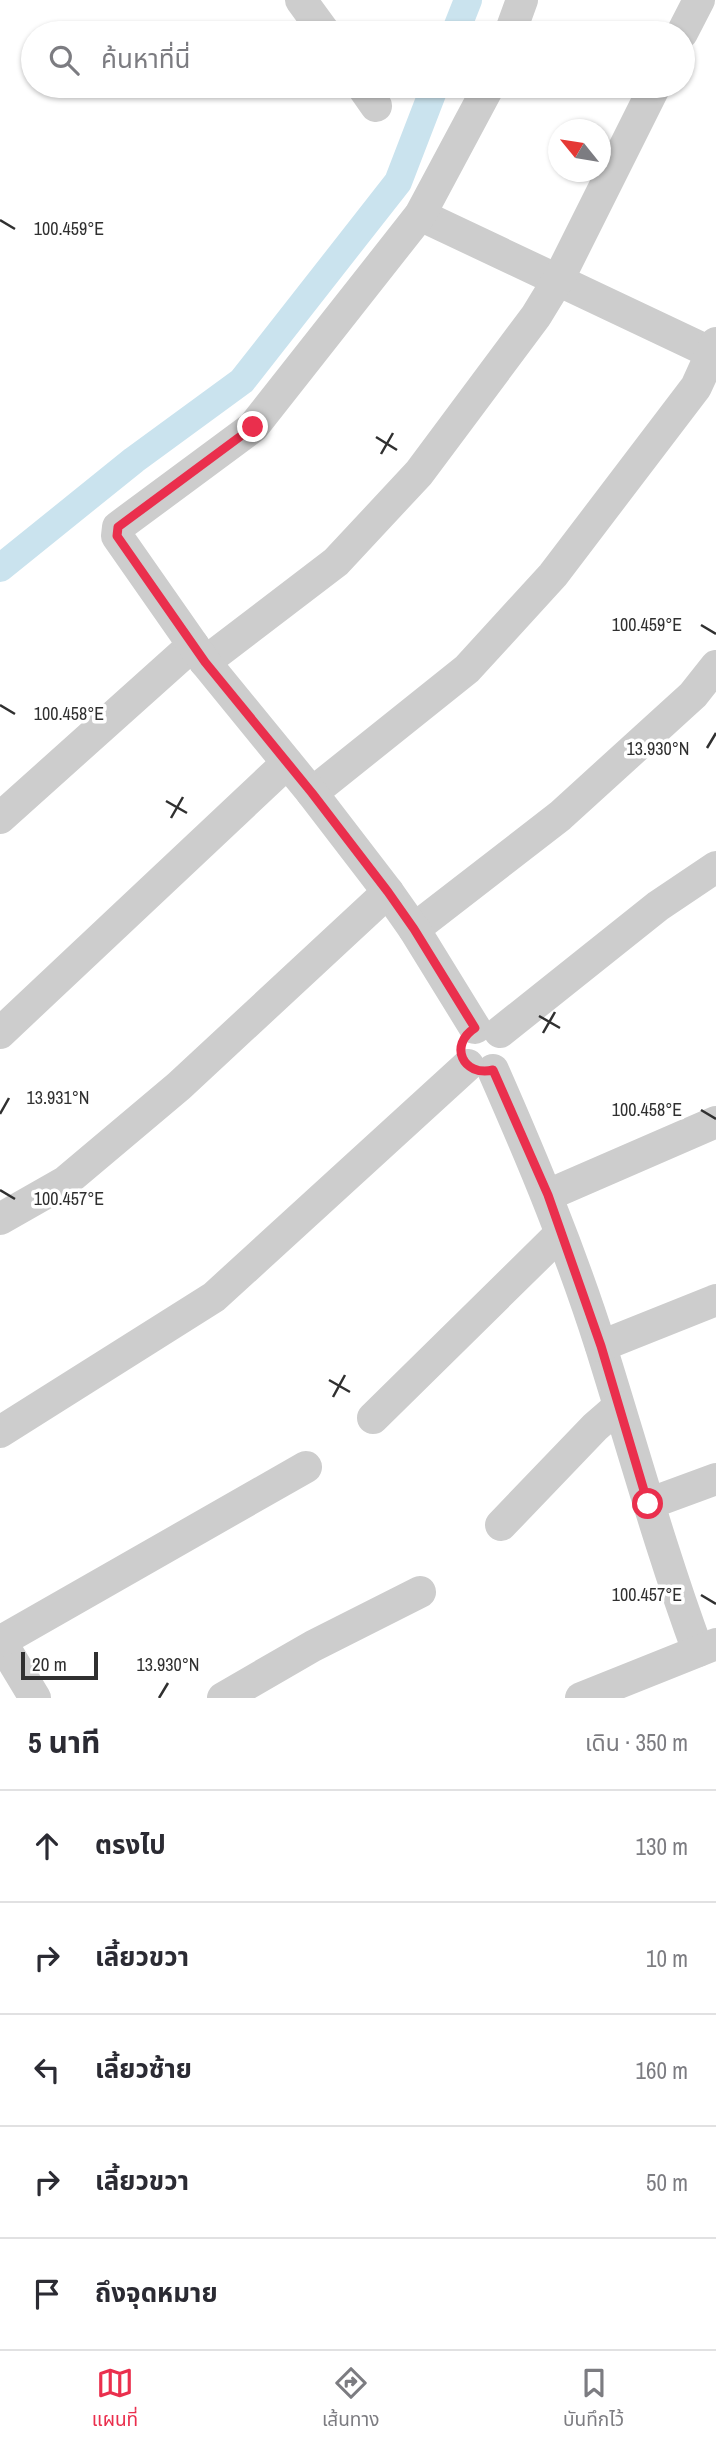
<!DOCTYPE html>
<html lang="th">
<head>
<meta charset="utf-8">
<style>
  body { margin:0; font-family:"Archivo Narrow","Noto Sans Thai",sans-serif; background:#f2f2f3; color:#2b2b33 }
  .compass { position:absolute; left:548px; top:119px; width:63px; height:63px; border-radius:50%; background:#fff; box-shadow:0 2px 5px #0004; rotate:300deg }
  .scale { position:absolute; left:21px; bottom:18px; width:77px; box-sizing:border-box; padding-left:7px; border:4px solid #303030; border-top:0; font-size:19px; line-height:24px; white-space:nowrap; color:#303030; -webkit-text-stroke:5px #fff; paint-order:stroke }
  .stop { position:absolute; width:21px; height:21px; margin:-16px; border:5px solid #ea2f4d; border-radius:50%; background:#fff }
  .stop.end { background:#ea2f4d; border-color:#fff; box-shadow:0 2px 7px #0008 }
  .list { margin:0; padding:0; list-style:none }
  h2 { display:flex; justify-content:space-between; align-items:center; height:91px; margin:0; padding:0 28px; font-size:30px }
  h2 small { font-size:23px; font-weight:400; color:#7c7c81 }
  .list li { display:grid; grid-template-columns:46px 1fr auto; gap:21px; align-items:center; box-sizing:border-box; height:112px; padding:0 28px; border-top:2px solid #e1e1e2 }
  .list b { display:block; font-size:26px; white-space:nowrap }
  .list em { font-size:23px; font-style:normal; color:#7c7c81 }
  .icon { flex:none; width:38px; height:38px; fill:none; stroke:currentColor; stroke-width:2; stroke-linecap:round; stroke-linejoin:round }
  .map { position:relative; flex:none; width:716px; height:1698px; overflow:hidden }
  .search { position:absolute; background:#fff; box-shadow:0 2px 5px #0004; left:21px; right:21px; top:21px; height:77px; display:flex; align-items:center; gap:18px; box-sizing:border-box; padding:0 24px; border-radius:38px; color:#7c7c81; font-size:26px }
  .sheet { height:651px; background:#fff }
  nav { display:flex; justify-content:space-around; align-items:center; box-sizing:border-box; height:98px; border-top:2px solid #e1e1e2; background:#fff; font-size:19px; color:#7c7c81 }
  nav a { display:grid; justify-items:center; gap:4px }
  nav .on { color:#ea2f4d }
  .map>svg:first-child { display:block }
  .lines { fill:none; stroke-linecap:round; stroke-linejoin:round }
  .canal { stroke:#cae3ee; stroke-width:28 }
  .minor { stroke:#cdcdcd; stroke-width:32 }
  .route { stroke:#ea2f4d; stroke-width:9 }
  .ticks { fill:none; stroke:#303030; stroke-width:2.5 }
  .ticks-label { font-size:18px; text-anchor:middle; fill:#303030; stroke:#fff; stroke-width:7; stroke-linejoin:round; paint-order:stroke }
</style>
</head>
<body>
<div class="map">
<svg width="716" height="1698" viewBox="0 0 716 1698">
  <rect width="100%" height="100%" fill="#fff"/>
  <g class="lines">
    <g class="canal">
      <polyline points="455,33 468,0"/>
      <polyline points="0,568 134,460 242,381 398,182 435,86"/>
    </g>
    <g class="minor">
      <polyline points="301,0 325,33"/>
      <polyline points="510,33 522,0"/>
      <polyline points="682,33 699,0"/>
      <polyline points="362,86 376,106"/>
      <polyline points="420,215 716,355"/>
      <polyline points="205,662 336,562 419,473 536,316 558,280 655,86"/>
      <polyline points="312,793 467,669 553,575 696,387 716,343"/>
      <polyline points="0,818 193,645"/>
      <polyline points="414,929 560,816 693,695 716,666"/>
      <polyline points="475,1028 414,929 388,892 312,793 205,662 117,536 118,527 253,427 420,215 489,86"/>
      <polyline points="500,1032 658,906 716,867"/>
      <polyline points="0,1033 287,763"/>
      <path d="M493,1070C533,1161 571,1252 601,1347C633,1449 661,1551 698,1651"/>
      <polyline points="548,1195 716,1122"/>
      <polyline points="0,1219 65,1182 179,1086 388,892"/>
      <polyline points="601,1346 716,1300"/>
      <polyline points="373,1418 560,1234"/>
      <polyline points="0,1432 214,1297 468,1065"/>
      <polyline points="648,1504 716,1479"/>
      <polyline points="501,1525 595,1427 618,1407"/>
      <polyline points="0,1640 35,1698"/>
      <polyline points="1,1641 306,1467"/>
      <polyline points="223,1698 313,1646 420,1592"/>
      <polyline points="581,1698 716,1644"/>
    </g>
  </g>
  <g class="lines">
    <path class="route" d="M253,427L118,527L117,536L205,662L312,793L388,892L414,929L475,1028C448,1045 463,1077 493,1070L548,1195L601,1346L648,1504"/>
  </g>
  <path class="ticks" d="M0,220L15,229M376,437L397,450M381,454L393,433M701,625L716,634M0,705L15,714M707,748L716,733M166,801L187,813M171,818L183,797M539,1016L560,1028M543,1033L555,1012M701,1110L716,1119M0,1114L9,1098M0,1190L15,1199M329,1380L350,1392M333,1397L345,1375M701,1595L716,1604M159,1698L168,1683"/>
  <g class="ticks-label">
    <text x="69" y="235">100.459°E</text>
    <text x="647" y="631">100.459°E</text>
    <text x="69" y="720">100.458°E</text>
    <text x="658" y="755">13.930°N</text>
    <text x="58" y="1104">13.931°N</text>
    <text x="647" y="1116">100.458°E</text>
    <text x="69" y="1205">100.457°E</text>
    <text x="647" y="1601">100.457°E</text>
    <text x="168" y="1671">13.930°N</text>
  </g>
</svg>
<svg class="compass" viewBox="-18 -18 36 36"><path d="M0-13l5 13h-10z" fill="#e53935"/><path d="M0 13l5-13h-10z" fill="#7c7c81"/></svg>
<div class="scale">20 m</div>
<div class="stop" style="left:648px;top:1504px"></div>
<div class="stop end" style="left:253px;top:427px"></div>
<div class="search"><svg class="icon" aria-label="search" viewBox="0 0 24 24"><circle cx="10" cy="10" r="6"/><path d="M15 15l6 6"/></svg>ค้นหาที่นี่</div>
</div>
<section class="sheet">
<h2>5 นาที<small>เดิน · 350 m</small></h2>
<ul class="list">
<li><svg class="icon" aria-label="ahead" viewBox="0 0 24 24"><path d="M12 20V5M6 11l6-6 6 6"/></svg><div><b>ตรงไป</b></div><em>130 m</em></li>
<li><svg class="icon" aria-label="right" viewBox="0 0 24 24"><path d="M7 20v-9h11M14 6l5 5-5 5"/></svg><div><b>เลี้ยวขวา</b></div><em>10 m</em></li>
<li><svg class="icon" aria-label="left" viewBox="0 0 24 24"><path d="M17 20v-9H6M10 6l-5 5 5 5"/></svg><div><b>เลี้ยวซ้าย</b></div><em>160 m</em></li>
<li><svg class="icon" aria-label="right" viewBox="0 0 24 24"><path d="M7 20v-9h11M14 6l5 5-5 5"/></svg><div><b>เลี้ยวขวา</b></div><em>50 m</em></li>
<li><svg class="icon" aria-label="arrive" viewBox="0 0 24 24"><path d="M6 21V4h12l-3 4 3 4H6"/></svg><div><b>ถึงจุดหมาย</b></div></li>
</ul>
</section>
<nav>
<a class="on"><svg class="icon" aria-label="map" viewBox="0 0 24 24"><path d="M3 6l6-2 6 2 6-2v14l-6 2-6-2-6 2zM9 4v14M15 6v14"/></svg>แผนที่</a>
<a><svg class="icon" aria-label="directions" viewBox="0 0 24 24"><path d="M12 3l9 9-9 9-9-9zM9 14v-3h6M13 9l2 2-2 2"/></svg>เส้นทาง</a>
<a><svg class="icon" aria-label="saved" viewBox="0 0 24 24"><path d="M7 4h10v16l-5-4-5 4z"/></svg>บันทึกไว้</a>
</nav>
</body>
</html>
